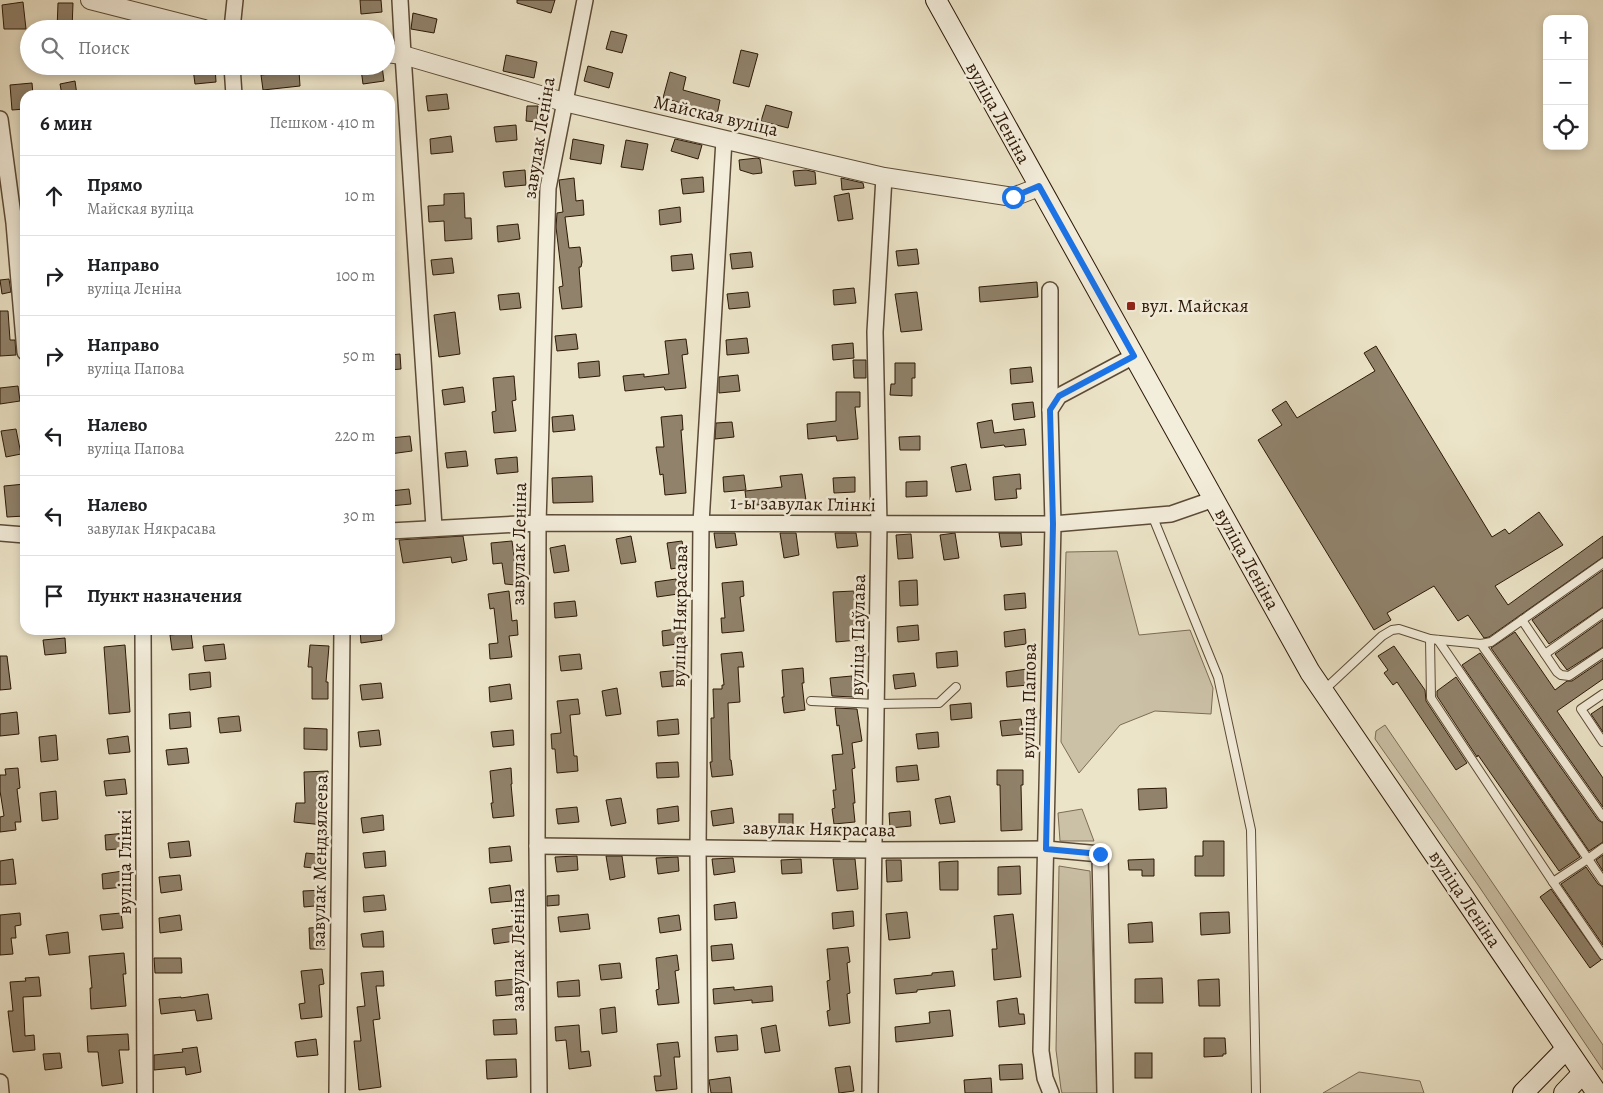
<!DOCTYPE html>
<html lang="ru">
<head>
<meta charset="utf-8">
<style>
  body { margin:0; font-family:Alegreya,serif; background:#f6f6f6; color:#202124 }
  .controls { position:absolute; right:15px; top:15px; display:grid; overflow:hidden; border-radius:10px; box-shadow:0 2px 8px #0003 }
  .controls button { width:45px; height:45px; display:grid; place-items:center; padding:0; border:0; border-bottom:1px solid #e0e0e0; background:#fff; color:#202124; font:25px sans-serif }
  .stop { position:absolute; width:15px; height:15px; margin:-11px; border:4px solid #1a73e8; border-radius:50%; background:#fff }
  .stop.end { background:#1a73e8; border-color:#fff; box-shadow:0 1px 5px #0008 }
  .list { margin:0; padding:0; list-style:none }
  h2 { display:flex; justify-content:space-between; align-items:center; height:65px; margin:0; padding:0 20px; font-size:21px }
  h2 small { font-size:16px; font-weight:400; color:#757577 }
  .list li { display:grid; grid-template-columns:32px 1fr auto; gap:15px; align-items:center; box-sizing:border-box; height:80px; padding:0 20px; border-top:1px solid #e0e0e0 }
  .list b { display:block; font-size:19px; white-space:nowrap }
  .list p { margin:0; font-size:16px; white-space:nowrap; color:#757577 }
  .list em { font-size:16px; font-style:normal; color:#757577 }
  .icon { flex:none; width:28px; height:28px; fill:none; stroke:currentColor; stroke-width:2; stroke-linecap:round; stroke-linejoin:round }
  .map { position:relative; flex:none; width:1603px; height:1093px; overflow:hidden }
  .search { position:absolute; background:#fff; box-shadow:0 2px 8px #0003; left:20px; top:20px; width:375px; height:55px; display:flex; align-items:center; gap:12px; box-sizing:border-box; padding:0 18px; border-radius:28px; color:#757577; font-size:19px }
  .panel { position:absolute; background:#fff; box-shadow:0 2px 8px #0003; left:20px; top:90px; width:375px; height:545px; border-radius:15px }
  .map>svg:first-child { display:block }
  .green { fill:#cbc1a7; stroke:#7c6c56 }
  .building { fill:#90826b; stroke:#2c1806 }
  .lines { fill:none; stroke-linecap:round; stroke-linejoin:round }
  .service-casing { stroke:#5c4b36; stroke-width:10 }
  .minor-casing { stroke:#5c4b36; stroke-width:18 }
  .tertiary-casing { stroke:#5c4b36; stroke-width:20 }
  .secondary-casing { stroke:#2c1806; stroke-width:22 }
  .service { stroke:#f3eddb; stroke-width:8 }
  .minor { stroke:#f3eddb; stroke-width:15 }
  .tertiary { stroke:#f3eddb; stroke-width:18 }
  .secondary { stroke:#f3eddb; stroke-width:20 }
  .route { stroke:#1a73e8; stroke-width:6 }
  .poi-dot { fill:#8f2418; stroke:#f3eddb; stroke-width:2 }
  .labels { text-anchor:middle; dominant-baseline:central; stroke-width:5; stroke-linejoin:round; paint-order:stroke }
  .street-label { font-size:19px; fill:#2c1806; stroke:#f3eddb }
  .poi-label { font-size:19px; fill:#2c1806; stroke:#f3eddb; text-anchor:start }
</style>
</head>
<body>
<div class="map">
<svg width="1603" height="1093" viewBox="0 0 1603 1093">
  <rect width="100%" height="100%" fill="#ece4c8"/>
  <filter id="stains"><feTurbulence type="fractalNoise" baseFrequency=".004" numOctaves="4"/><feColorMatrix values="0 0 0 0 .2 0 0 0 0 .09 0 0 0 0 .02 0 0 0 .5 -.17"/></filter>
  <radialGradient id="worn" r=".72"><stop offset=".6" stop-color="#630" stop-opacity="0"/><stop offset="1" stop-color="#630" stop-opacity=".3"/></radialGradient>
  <g class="green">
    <polygon points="1117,551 1139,635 1190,630 1213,688 1211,714 1155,711 1120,725 1079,773 1061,742 1066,552"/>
    <polygon points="1385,725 1603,1045 1603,1070 1478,885 1375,739 1376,731"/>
    <polygon points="1082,809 1094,841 1060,841 1058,813"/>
    <polygon points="1059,866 1090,871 1097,1093 1062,1093 1061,1089 1056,1050"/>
    <polygon points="1359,1072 1420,1081 1424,1093 1323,1093"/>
  </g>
  <g class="building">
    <polygon points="360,0 381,0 382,12 361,14"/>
    <polygon points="517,0 555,0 551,13 517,3"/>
    <polygon points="23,2 26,29 4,29 2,5"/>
    <polygon points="58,3 73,3 72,29 57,29"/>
    <polygon points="413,13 437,19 434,33 411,29"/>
    <polygon points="611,31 627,35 622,53 606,49"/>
    <polygon points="741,50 758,54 749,87 733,83"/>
    <polygon points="506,55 537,62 534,78 503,71"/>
    <polygon points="382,66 384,81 363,84 361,69"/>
    <polygon points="588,66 613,73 609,88 584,81"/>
    <polygon points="215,67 216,82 195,84 193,69"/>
    <polygon points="299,71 300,86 263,90 261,75"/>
    <polygon points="670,72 686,77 683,90 720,100 717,115 680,106 681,103 663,98"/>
    <polygon points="75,81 77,95 62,95 60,84"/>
    <polygon points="32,83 33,95 25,95 25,109 12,110 10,85"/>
    <polygon points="447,94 449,109 428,111 426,96"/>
    <polygon points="766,105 792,112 788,128 761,121"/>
    <polygon points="527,106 538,106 537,122 526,121"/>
    <polygon points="516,125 517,140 496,142 494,127"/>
    <polygon points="451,136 453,152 431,154 430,139"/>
    <polygon points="573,139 604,145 601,164 570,159"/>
    <polygon points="675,139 702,145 698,159 671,151"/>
    <polygon points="626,140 648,144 643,170 621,167"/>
    <polygon points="757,158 760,159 762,173 753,174 740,170 739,160"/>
    <polygon points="525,170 526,185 505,187 503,172"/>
    <polygon points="806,170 815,172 816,184 795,186 793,171"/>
    <polygon points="703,177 704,192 683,194 681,179"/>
    <polygon points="574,178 576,201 583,200 584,215 565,217 569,248 580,247 582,262 581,267 579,267 582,307 562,309 559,287 563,286 556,227 557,213 563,212 559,180"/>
    <polygon points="841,178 863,183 864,188 842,190"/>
    <polygon points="464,193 465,218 471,218 472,239 445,241 444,221 429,222 428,206 444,205 444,194"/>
    <polygon points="849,193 853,219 838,221 834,196"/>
    <polygon points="680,207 681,222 660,225 659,210"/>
    <polygon points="518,224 520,239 498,242 497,226"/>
    <polygon points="917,249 919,264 898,266 896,251"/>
    <polygon points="751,252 753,267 732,269 730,254"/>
    <polygon points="692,254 694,269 672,271 671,256"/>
    <polygon points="452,258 454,273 433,275 431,260"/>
    <polygon points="9,279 11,292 2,294 0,280"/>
    <polygon points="1037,282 1038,297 980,302 979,287"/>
    <polygon points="854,288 856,303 834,305 833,290"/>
    <polygon points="748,292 750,307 729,309 727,294"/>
    <polygon points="917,292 922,330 901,332 895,294"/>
    <polygon points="519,293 521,308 500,310 498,295"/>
    <polygon points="0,311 8,311 10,340 15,340 16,355 0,356"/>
    <polygon points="455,312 460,354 439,357 434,315"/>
    <polygon points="576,334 578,349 557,351 555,336"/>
    <polygon points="747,338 749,353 727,355 726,340"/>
    <polygon points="686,339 688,354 682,355 686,388 665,390 664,387 625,391 623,376 644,374 644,377 669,374 665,341"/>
    <polygon points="853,343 854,358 833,360 832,345"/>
    <polygon points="1376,346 1492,537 1505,529 1509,534 1539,512 1563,545 1495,586 1508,605 1603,536 1603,557 1489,637 1484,638 1468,615 1458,621 1434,586 1387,613 1391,620 1374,630 1258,440 1282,425 1272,410 1286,401 1297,418 1375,371 1364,353"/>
    <polygon points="400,354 401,369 390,370 390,355"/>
    <polygon points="853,360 866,360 866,378 854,378"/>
    <polygon points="599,361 600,376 579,378 578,363"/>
    <polygon points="895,363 915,363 915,378 912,378 912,396 890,395 891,384 895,384"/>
    <polygon points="1031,367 1033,382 1011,384 1010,369"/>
    <polygon points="738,375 740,391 719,393 719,377"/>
    <polygon points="514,376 516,400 512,401 516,431 494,433 492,412 496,411 493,378"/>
    <polygon points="18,386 20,401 0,404 0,388"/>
    <polygon points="463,387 465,402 444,405 442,390"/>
    <polygon points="836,392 860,392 860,407 855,407 858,439 837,441 836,436 808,439 807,424 836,421"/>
    <polygon points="1033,402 1035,417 1014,420 1012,404"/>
    <polygon points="573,415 575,430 553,432 552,417"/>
    <polygon points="682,415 683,430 681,430 686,493 665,495 663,474 660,475 656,447 664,447 661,417"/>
    <polygon points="992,420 994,433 1024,429 1026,445 1005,447 1004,445 981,448 977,423"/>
    <polygon points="732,422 734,437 715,439 716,423"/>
    <polygon points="16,429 21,454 6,457 1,431"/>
    <polygon points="410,436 412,451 390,454 390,438"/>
    <polygon points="920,436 920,450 900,450 899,437"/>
    <polygon points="466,451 468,466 447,468 445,453"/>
    <polygon points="517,457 518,472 497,474 495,459"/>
    <polygon points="966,464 971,490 956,492 951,467"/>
    <polygon points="802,474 807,507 786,509 785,502 747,506 745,491 782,487 780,476"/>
    <polygon points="1020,474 1021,489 1016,489 1017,498 995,500 993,477"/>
    <polygon points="744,475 746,490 724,492 723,477"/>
    <polygon points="592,476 593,502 553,503 552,478"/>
    <polygon points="855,477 855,492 834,493 833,478"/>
    <polygon points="927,481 927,496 906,497 906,482"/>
    <polygon points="25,484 25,516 7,517 4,486"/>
    <polygon points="409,489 411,504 390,506 390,491"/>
    <polygon points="714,533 735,533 737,545 716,548"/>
    <polygon points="780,533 796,533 799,555 784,558"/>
    <polygon points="835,533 856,533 858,546 837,548"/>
    <polygon points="955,533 959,558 944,560 940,535"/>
    <polygon points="999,533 1021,533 1022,545 1001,547"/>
    <polygon points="911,534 913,558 898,559 896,535"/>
    <polygon points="463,536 467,560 452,563 451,557 403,563 399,540"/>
    <polygon points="631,536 636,562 621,564 616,539"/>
    <polygon points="512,541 514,556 516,585 505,584 502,563 493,564 491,543"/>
    <polygon points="682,541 687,566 671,569 667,543"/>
    <polygon points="565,545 569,571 554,573 550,548"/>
    <polygon points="1603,570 1603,607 1549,644 1532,620"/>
    <polygon points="676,579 678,594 657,597 655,582"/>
    <polygon points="917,580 918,605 900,606 899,581"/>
    <polygon points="743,581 744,596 740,597 744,631 722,633 721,618 725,618 722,583"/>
    <polygon points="509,591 512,621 517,620 518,635 509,636 512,657 490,659 489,644 498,643 494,608 490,609 488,594"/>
    <polygon points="854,591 855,606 860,606 861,619 856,620 858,640 836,642 833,592"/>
    <polygon points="1025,593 1026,608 1005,610 1004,595"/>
    <polygon points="575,601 577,616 555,618 554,603"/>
    <polygon points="1603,620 1603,647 1567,670 1555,654"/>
    <polygon points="918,625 919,640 898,642 897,627"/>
    <polygon points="683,628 684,643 663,646 662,631"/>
    <polygon points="1025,629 1026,644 1005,647 1004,632"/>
    <polygon points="360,630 381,630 382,640 361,643"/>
    <polygon points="1515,632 1555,690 1567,681 1572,681 1603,660 1603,679 1557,711 1603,778 1603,807 1491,648"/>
    <polygon points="191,633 193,648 172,650 170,635"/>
    <polygon points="65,638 66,653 45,655 43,640"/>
    <polygon points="224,644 226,659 205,661 203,646"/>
    <polygon points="125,645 130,712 109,714 104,647"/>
    <polygon points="310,645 329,646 326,682 328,682 328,699 312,699 312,667 308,667"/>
    <polygon points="1394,646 1425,690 1426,701 1467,763 1456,770 1397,682 1393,685 1384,673 1388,670 1378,656"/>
    <polygon points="957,651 958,666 937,668 936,653"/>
    <polygon points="742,652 744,667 738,667 740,702 728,703 730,760 731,760 733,775 712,777 710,762 712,762 711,718 714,718 713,689 722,689 722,685 724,685 721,654"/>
    <polygon points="1480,653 1598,820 1603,823 1603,842 1589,851 1462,665"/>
    <polygon points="580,654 582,669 561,671 559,656"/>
    <polygon points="0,656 7,656 11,689 0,690"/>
    <polygon points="803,668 804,683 802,683 805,710 784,713 782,697 784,697 782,670"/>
    <polygon points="1027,669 1028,685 1007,687 1006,672"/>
    <polygon points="681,670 683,685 662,687 660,672"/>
    <polygon points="210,672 211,687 190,690 189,674"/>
    <polygon points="914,673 916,686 895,689 893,675"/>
    <polygon points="852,676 854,697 832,696 830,678"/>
    <polygon points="1456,677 1580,857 1559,871 1478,755 1477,757 1437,696 1437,691"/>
    <polygon points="381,683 383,698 362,700 360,685"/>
    <polygon points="510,684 512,699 490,702 489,687"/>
    <polygon points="617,688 621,714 606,716 602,691"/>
    <polygon points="578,699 580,714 570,715 574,756 577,756 578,771 557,773 555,749 552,749 551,734 561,733 557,701"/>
    <polygon points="971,703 972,718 951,720 950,705"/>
    <polygon points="1603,706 1603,732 1591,714"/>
    <polygon points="835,708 857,709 862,741 852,743 855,768 852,769 855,803 853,803 855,822 834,824 832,809 835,808 833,790 836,790 832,755 843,754 839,725 837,726"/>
    <polygon points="17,712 19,734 0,736 0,714"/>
    <polygon points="190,712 191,727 170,729 169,714"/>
    <polygon points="239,716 241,731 220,733 218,718"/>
    <polygon points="678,719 679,734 658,736 657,721"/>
    <polygon points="1021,719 1023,734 1002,736 1000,721"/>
    <polygon points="304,728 327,729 327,750 304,749"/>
    <polygon points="379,730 381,745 360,747 358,732"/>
    <polygon points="513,730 514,745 493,747 491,732"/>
    <polygon points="938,732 939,747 918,749 916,734"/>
    <polygon points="56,735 58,760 41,762 39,737"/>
    <polygon points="128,736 130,752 109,754 107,739"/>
    <polygon points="187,748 189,763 168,765 166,750"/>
    <polygon points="678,762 679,777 657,778 656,763"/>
    <polygon points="917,765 919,780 897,782 896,767"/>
    <polygon points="18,768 20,788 17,789 21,822 15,822 16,830 0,832 0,817 4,816 0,791 0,775 6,775 5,769"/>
    <polygon points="511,768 512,784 511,784 514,816 493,818 491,803 493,803 490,771"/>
    <polygon points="997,770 1023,770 1023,785 1021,785 1022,830 1001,831 1000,785 997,785"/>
    <polygon points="328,771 328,787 324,825 294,822 296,803 305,803 304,772"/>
    <polygon points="125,779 127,794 106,796 104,781"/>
    <polygon points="1166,788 1167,808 1139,810 1138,789"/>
    <polygon points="56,791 58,819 42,821 40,793"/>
    <polygon points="950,796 955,822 940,824 935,799"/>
    <polygon points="621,798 626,823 611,826 606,800"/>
    <polygon points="678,806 679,821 658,824 657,809"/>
    <polygon points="577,807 579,822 558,824 556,809"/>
    <polygon points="732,808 734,823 713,826 711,811"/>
    <polygon points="910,811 911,826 890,828 889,813"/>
    <rect x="779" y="814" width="14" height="19"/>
    <polygon points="383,815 384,830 363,833 361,818"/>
    <polygon points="126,833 128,848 106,850 105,835"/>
    <polygon points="189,841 191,856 170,858 168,843"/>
    <polygon points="1203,841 1224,841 1224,876 1195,876 1195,856 1203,856"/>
    <polygon points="510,846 512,861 490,863 489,848"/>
    <polygon points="385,851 386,866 365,868 363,853"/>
    <polygon points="306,853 325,855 323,869 304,867"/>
    <polygon points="1603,855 1603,871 1596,860"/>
    <polygon points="577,856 578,870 557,872 555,857"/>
    <polygon points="606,856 622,856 625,877 610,880"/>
    <polygon points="678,857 679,871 658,874 656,858"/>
    <polygon points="733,858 735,872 714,875 712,859"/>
    <polygon points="13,859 16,884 0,885 0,861"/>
    <polygon points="801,859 802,873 782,874 781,860"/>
    <polygon points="833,859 855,859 858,889 837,891"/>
    <polygon points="1154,859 1154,876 1142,876 1142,870 1129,870 1128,860"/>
    <polygon points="886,860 901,860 902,881 887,882"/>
    <polygon points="958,861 958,890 940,890 939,862"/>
    <polygon points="1020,866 1021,894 998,895 998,867"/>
    <polygon points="1586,867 1598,884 1603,887 1603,945 1561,884"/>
    <polygon points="123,871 124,887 103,889 102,874"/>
    <polygon points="180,875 182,890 161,893 159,877"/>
    <polygon points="510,885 512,901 491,903 489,888"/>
    <polygon points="1551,889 1601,960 1590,968 1540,897"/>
    <polygon points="324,890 325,905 304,907 303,891"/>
    <polygon points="384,895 386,910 364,912 363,897"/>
    <polygon points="559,895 559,905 547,906 547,896"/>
    <polygon points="735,902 737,918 715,920 714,905"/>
    <polygon points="853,911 854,926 833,929 832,913"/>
    <polygon points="907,912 910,938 889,940 886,914"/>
    <polygon points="1229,912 1230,933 1201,935 1200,913"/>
    <polygon points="20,913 21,925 15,926 16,938 11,938 13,954 0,955 0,915"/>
    <polygon points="121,913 123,928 102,930 100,915"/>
    <polygon points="588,914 590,929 560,932 558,917"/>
    <polygon points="1013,914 1021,977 994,980 992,949 997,949 994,916"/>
    <polygon points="180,915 182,930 160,933 159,918"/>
    <polygon points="679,915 681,930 660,933 658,918"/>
    <polygon points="1152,922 1153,942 1129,943 1128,924"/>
    <polygon points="513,926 515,941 494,944 492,929"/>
    <polygon points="324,927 325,949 310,949 309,928"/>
    <polygon points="383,931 384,947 363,947 361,934"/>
    <polygon points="68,932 70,953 49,955 46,935"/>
    <polygon points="732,944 734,959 712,961 711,946"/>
    <polygon points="848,947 850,962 847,963 850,993 847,994 850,1023 829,1026 827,1011 830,1010 827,981 830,980 827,949"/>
    <polygon points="124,953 126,974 123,974 126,1006 91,1009 90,988 92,988 89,956"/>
    <polygon points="677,955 679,970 675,971 679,1003 658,1005 656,990 659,989 656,958"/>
    <polygon points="154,958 181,958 182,973 155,973"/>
    <polygon points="620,963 622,978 601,980 599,965"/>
    <polygon points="322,969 324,984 319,985 322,1017 301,1019 299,1004 305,1003 301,971"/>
    <polygon points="383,971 384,986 376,986 380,1019 373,1020 381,1087 359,1090 354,1041 361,1041 357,1007 365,1006 361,973"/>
    <polygon points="953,971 955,986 917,990 917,992 896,994 894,979 932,975 932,973"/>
    <polygon points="39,977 41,996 23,997 25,1036 34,1035 35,1050 13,1052 8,1011 13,1011 10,982 26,981 25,978"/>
    <polygon points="1162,978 1163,1003 1135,1003 1135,979"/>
    <polygon points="516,979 518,994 496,996 495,981"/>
    <polygon points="1219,979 1220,1006 1199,1006 1198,980"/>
    <polygon points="579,980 580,996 558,997 557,982"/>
    <polygon points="772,986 773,1001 752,1003 752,1000 714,1004 713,989 734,987 734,990"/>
    <polygon points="208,994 212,1019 197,1021 195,1010 161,1014 159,999 181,997 181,998"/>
    <polygon points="1017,998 1019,1014 1024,1014 1025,1024 999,1027 997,1001"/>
    <polygon points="615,1007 617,1032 602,1034 600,1009"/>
    <polygon points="950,1010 953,1036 896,1042 895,1027 930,1023 929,1012"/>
    <polygon points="516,1019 517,1034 494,1035 493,1020"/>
    <polygon points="579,1025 581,1052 589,1051 591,1066 569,1069 566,1040 556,1041 555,1027"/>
    <polygon points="776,1025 780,1051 765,1053 761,1028"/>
    <polygon points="128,1034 129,1050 119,1050 123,1083 102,1086 98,1052 88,1052 87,1036"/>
    <polygon points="737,1035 738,1050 717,1052 715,1037"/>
    <polygon points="1204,1038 1225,1038 1226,1054 1223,1054 1223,1056 1204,1057"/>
    <polygon points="316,1039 318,1055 297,1057 295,1042"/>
    <polygon points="678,1042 680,1057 674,1057 677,1089 656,1091 654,1076 661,1076 657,1044"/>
    <polygon points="197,1047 201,1072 186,1075 185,1067 154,1070 154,1055 183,1052 182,1049"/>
    <polygon points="60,1053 62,1068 45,1070 43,1054"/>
    <rect x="1135" y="1053" width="17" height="25"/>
    <polygon points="516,1059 517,1077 487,1079 486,1060"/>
    <polygon points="1022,1064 1023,1079 1000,1080 999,1065"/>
    <polygon points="850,1066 854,1091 839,1093 835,1068"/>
    <polygon points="730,1077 732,1093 711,1093 709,1080"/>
    <polygon points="991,1078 992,1093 965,1093 964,1080"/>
  </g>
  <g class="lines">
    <defs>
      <g id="service">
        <polyline points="1152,515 1218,677 1251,830 1256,1093"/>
        <polyline points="1522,620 1557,672 1561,675 1569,676 1603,653"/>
        <polyline points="1430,639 1431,698 1553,882 1588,859 1438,640"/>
        <polyline points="1481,644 1603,817"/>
        <polyline points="1545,654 1603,613"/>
        <polyline points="1323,691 1382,636 1392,630 1399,629 1430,639 1481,644 1491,642 1603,563"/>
        <polyline points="1603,694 1581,709 1603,742"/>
        <polyline points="811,701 877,704 939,703 956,687"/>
        <polyline points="1603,848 1588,859 1603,881"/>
        <polyline points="1553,882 1603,955"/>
      </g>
      <g id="minor">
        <polyline points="400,0 403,55 434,527"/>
        <polyline points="232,29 235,0"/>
        <polyline points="232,66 234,95"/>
        <polyline points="0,119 14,223 25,352"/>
        <polyline points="1050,410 1050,290"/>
        <polyline points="390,531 538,523 1053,524 1171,514 1214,499"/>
        <polyline points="0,533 25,535"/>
        <polyline points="143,630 145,1093"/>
        <polyline points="537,846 873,850 1046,849 1100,854 1105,1093"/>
        <polyline points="0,1082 1,1093"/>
        <polyline points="337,1093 342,630"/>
        <polyline points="539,1093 537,846 538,523 548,188 585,0"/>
        <polyline points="700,1093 698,848 701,523 724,140"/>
        <polyline points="870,1093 879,525 875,332 884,177"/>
        <polyline points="1051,1093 1045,1078 1041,1051 1053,524 1050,410 1059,396 1134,356"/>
      </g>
      <g id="tertiary">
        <polyline points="90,0 204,29"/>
        <polyline points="386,53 403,55 564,102 884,177 1013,197 1039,187"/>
      </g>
      <g id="secondary">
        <polyline points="936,0 1310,672 1597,1093"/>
        <polyline points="1523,1093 1566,1049"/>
        <polyline points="1564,1093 1583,1073"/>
      </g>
    </defs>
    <use href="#service" class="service-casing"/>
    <use href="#minor" class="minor-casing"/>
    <use href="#tertiary" class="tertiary-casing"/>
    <use href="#secondary" class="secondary-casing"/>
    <use href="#service" class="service"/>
    <use href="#minor" class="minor"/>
    <use href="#tertiary" class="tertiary"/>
    <use href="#secondary" class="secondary"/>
  </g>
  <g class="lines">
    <polyline class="route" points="1013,197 1039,186 1134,356 1059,396 1050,410 1053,524 1046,849 1100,854"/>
  </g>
  <rect class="poi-dot" x="1126" y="301" width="10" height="10" rx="2.5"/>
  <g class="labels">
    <g class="street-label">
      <text transform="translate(998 113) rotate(61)">вуліца Леніна</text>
      <text transform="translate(716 116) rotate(13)">Майская вуліца</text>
      <text transform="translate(539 138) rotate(-81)">завулак Леніна</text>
      <text transform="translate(803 504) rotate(1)">1-ы завулак Глінкі</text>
      <text transform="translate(519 544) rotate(-89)">завулак Леніна</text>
      <text transform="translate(1247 559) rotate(61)">вуліца Леніна</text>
      <text transform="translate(680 616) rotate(-89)">вуліца Някрасава</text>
      <text transform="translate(858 635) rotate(-89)">вуліца Паўлава</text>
      <text transform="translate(1029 701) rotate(-89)">вуліца Папова</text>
      <text transform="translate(819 829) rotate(1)">завулак Някрасава</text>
      <text transform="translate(320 861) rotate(-89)">завулак Мендзялеева</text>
      <text transform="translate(125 862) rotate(-90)">вуліца Глінкі</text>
      <text transform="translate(1465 899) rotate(56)">вуліца Леніна</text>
      <text transform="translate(518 950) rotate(-90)">завулак Леніна</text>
    </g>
    <g class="poi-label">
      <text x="1141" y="306">вул. Майская</text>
    </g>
  </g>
  <rect width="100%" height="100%" filter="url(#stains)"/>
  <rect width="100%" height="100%" fill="url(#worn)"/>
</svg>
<div class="controls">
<button>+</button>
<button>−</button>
<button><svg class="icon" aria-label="locate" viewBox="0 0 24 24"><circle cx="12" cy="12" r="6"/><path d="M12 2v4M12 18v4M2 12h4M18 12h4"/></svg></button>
</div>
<div class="stop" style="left:1013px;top:197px"></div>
<div class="stop end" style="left:1100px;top:854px"></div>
<div class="search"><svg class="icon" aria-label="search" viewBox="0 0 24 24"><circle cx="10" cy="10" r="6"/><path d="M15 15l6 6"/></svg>Поиск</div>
<section class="panel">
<h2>6 мин<small>Пешком · 410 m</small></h2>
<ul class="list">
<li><svg class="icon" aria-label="ahead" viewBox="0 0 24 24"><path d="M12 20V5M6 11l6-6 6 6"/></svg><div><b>Прямо</b><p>Майская вуліца</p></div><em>10 m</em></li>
<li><svg class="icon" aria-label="right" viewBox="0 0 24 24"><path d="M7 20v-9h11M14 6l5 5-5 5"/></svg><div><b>Направо</b><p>вуліца Леніна</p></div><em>100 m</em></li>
<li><svg class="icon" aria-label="right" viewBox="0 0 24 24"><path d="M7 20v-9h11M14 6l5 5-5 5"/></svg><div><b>Направо</b><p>вуліца Папова</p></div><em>50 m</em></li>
<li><svg class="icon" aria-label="left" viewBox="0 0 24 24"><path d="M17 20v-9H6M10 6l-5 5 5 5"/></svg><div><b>Налево</b><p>вуліца Папова</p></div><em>220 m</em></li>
<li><svg class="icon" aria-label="left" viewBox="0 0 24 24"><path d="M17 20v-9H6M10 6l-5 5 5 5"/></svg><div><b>Налево</b><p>завулак Някрасава</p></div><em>30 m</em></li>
<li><svg class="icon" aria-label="arrive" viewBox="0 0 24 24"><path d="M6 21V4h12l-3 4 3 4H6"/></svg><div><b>Пункт назначения</b></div></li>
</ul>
</section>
</div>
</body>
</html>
